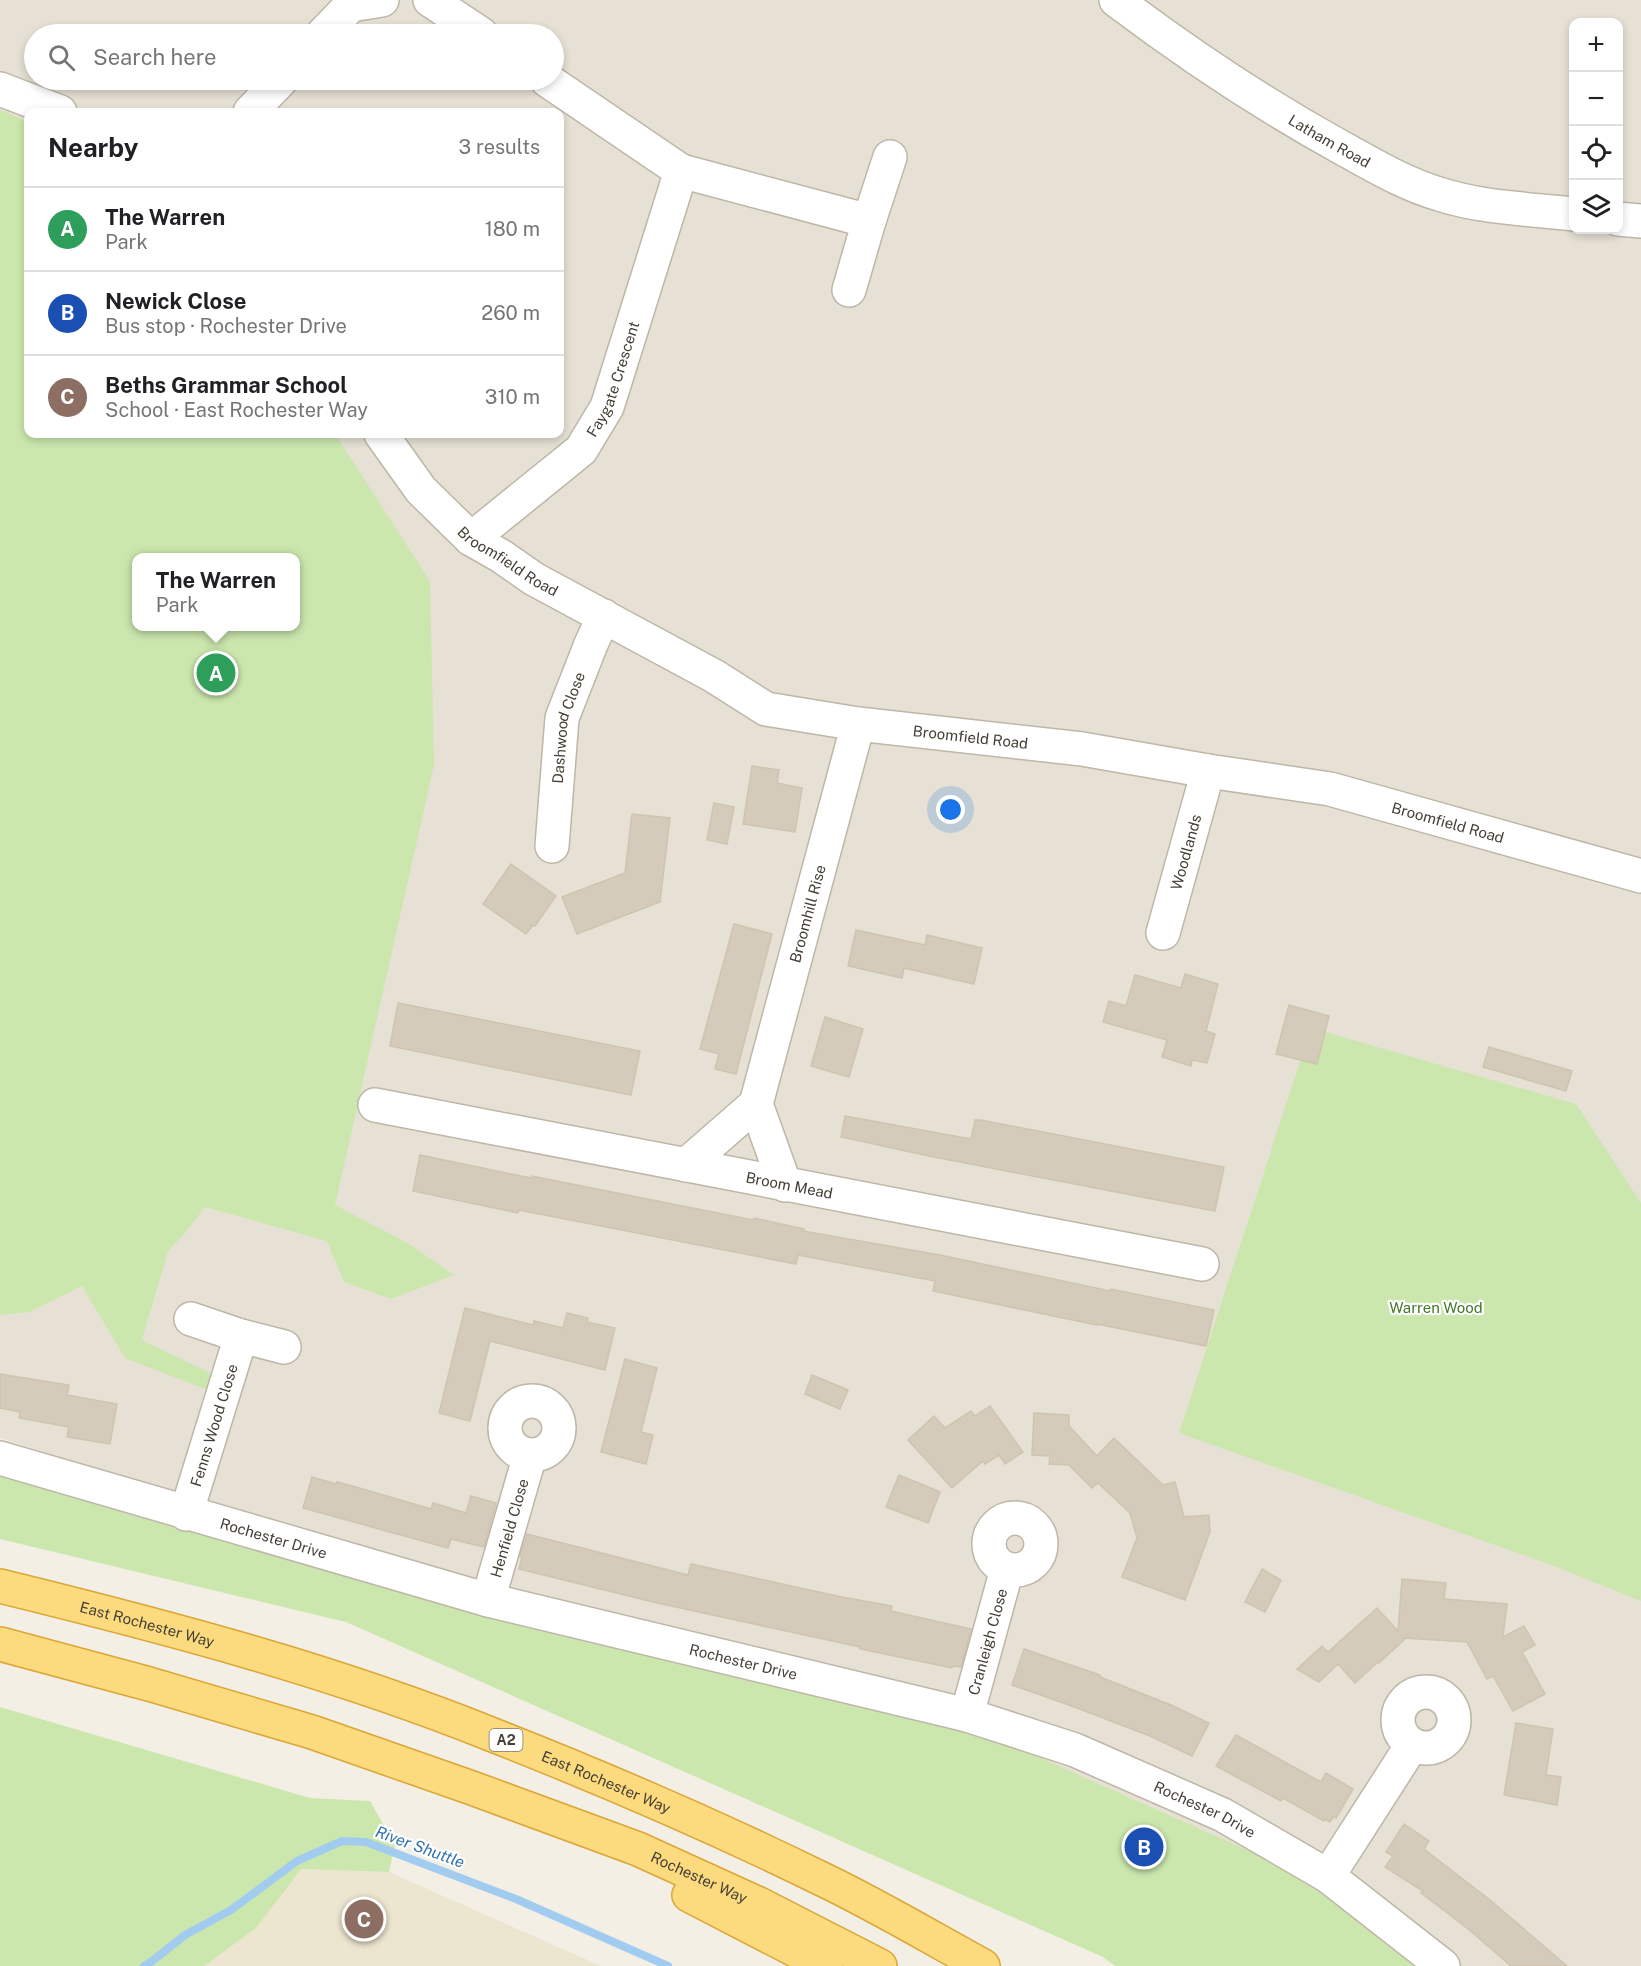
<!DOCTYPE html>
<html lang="en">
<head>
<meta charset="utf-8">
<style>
  body { margin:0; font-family:"Public Sans",sans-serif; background:#f2f2f2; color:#202124 }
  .controls { position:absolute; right:18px; top:18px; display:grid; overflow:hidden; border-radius:12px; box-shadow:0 3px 9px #0003 }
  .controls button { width:54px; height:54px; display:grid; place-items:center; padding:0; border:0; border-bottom:2px solid #e0e0e0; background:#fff; color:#202124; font:30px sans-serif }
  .you { position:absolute; left:951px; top:810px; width:21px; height:21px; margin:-15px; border:4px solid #fff; border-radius:50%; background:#1a73e8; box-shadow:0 0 0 9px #1a73e833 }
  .badge { display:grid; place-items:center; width:39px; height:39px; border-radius:50%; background:#0f766e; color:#fff; font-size:20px; font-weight:700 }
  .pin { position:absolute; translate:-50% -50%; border:3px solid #fff; box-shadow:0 2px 6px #0006 }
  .popup { position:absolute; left:132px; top:553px; width:168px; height:78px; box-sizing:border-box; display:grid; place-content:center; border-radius:12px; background:#fff; filter:drop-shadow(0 2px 4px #0005); font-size:20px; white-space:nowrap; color:#757577 }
  .popup b { font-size:22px; color:#202124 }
  .popup::after { content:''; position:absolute; left:50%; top:100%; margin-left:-12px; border:12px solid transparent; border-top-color:#fff }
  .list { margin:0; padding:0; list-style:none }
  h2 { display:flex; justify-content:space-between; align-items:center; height:78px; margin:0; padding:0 24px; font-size:26px }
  h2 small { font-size:20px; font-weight:400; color:#757577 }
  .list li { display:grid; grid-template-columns:39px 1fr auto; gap:18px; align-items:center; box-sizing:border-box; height:84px; padding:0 24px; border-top:2px solid #e0e0e0 }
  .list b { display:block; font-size:22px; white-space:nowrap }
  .list p { margin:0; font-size:20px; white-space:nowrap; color:#757577 }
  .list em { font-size:20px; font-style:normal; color:#757577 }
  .icon { flex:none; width:33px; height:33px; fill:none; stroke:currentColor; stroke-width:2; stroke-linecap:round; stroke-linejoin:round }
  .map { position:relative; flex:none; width:1641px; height:1966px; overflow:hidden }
  .search { position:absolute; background:#fff; box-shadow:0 3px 9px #0003; left:24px; top:24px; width:540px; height:66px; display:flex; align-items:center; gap:15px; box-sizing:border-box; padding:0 21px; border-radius:33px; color:#757577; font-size:22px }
  .panel { position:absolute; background:#fff; box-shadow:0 3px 9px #0003; left:24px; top:108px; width:540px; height:330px; border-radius:12px }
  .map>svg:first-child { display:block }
  .residential { fill:#e6e1d4; fill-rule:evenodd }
  .education { fill:#ece5cf }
  .green { fill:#cbe7ae; fill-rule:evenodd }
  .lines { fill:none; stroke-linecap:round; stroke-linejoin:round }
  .stream { stroke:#a2ccef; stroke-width:8 }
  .building { fill:#d4cbbb; stroke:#cfc4ae; stroke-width:1.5 }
  .minor-casing { stroke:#beb7a8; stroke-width:36 }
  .trunk-casing { stroke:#dba637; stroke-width:36 }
  .minor { stroke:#fff; stroke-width:33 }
  .trunk { stroke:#fcda7e; stroke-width:33 }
  .labels { text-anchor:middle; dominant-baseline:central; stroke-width:4.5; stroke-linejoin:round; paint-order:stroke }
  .shield { fill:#fff; stroke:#7d7972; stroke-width:1.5 }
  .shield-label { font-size:14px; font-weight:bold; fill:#453f35 }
  .street-label { font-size:15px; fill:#453f35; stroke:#fff }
  .park-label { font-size:15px; fill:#437629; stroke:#fff }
  .water-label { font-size:16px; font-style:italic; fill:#2f73b0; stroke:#fff }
</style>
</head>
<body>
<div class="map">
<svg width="1641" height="1966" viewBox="0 0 1641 1966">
  <rect width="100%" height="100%" fill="#f3efe5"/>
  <path class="residential" d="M0,0H1641V1966H1419L479,1587L0,1438ZM1574,22H1618V230H1574ZM34,34H554V80H34ZM28,112H560V434H28ZM136,558H296V626H136Z"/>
  <polygon class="education" points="301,1869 389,1872 601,1966 169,1966"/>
  <g class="green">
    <path d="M0,110L28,122V434H335L430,581L434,765L335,1205L409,1244L454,1275L391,1299L344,1282L327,1241L205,1207L185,1233L168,1251L142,1340L210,1373V1391L125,1358L82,1286L29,1312L0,1315ZM136,558H296V626H136Z"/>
    <polygon points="1311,1028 1576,1104 1641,1203 1641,1601 1554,1566 1179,1433"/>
    <polygon points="0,1469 962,1723 1328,1886 1419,1966 1115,1966 1103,1957 346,1622 0,1539"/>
    <polygon points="0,1707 310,1798 370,1801 395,1845 389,1872 301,1869 256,1928 204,1966 0,1966"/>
  </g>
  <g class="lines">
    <polyline class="stream" points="144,1966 151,1962 185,1935 231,1910 297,1861 342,1841 366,1842 516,1899 668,1966"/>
  </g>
  <g class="building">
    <polygon points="752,766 779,770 777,783 802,788 795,832 743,824"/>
    <polygon points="714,803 734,807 727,844 707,840"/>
    <polygon points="632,814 670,818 660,902 577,934 562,897 625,873"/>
    <polygon points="511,864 556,896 535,926 533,925 526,934 483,904"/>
    <polygon points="734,924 772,934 736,1074 715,1069 719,1054 700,1049"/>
    <polygon points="856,930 925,945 927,935 982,948 974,984 904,968 902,978 848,966"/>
    <polygon points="1185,974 1218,984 1206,1031 1215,1034 1207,1063 1192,1060 1191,1066 1162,1057 1167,1040 1103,1022 1109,1001 1126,1006 1135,975 1181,988"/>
    <polygon points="398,1003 640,1051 631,1095 390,1046"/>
    <polygon points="1289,1005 1329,1016 1317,1064 1276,1054"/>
    <polygon points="825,1017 863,1029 849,1077 811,1066"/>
    <polygon points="1489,1047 1572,1071 1566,1091 1483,1067"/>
    <polygon points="845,1116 971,1139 975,1120 981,1120 1224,1167 1215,1211 929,1156 841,1137"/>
    <polygon points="420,1155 531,1178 532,1176 753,1220 754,1218 804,1229 803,1231 940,1255 1110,1291 1111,1289 1214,1310 1206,1346 1097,1324 1097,1325 933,1291 935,1281 798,1255 796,1264 519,1210 518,1213 413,1191"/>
    <polygon points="465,1308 533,1325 534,1321 563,1328 567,1313 588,1318 587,1322 615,1328 605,1370 490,1341 470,1421 439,1413"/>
    <polygon points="625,1359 657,1368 641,1432 653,1435 646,1464 601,1452"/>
    <polygon points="0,1374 69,1385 67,1395 117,1404 110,1444 67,1437 69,1427 19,1418 20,1412 0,1408"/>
    <polygon points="812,1375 848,1390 840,1409 805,1394"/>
    <polygon points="990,1406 1023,1452 1005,1464 999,1455 985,1464 983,1461 952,1488 908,1440 934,1416 945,1428 971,1411 975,1416"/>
    <polygon points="1034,1413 1069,1415 1069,1426 1097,1456 1114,1438 1163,1485 1175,1482 1184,1517 1209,1515 1210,1532 1185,1600 1122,1577 1137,1538 1130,1513 1098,1483 1092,1488 1069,1465 1049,1464 1050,1456 1032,1455"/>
    <polygon points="899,1475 940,1492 928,1523 886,1507"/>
    <polygon points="312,1477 336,1484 337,1482 356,1487 431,1509 433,1503 466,1513 471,1496 496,1503 484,1547 451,1539 448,1548 303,1508"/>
    <polygon points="527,1534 688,1575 691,1564 837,1596 892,1606 891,1611 971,1629 961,1667 953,1666 952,1668 860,1649 860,1647 653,1602 519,1569 522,1557 520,1556"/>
    <polygon points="1262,1569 1281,1580 1265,1612 1245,1602"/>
    <polygon points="1402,1579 1446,1583 1444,1599 1507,1604 1503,1637 1524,1626 1535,1645 1522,1652 1545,1694 1513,1711 1493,1676 1487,1679 1467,1642 1404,1638 1405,1639 1379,1663 1378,1662 1355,1683 1338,1664 1319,1682 1297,1669 1322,1646 1328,1652 1377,1608 1398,1631"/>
    <polygon points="1024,1649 1100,1675 1100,1677 1171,1705 1209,1723 1192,1756 1150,1736 1069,1705 1012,1685"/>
    <polygon points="1516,1723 1553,1729 1546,1775 1561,1777 1557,1805 1504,1795"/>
    <polygon points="1236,1735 1321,1782 1326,1773 1353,1789 1336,1818 1334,1816 1330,1822 1325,1819 1324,1821 1283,1798 1281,1801 1216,1766"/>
    <polygon points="1404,1824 1429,1841 1424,1849 1490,1900 1567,1966 1511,1966 1467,1928 1421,1893 1423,1891 1385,1867 1393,1856 1386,1852"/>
  </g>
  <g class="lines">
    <defs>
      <g id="minor">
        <polyline points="430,0 481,34"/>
        <path id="s1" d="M1116,0C1189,55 1264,105 1344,149C1375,166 1405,184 1439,194C1482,208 1529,209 1574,214"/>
        <polyline points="323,34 351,5 382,0"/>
        <polyline points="0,89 60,112"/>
        <polyline points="250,112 281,80"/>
        <polyline points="681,171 869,221 849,290"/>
        <polyline points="1618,219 1641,221"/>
        <polyline points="869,221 890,157"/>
        <path id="s2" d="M381,434L421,490L471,539L501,556L534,579L714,676L766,709L858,724L1082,749L1208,771L1330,789L1641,876"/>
        <path id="s3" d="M471,539L581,450L607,407L681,171L547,80"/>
        <path id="s4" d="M552,846L562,718L591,644L604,616"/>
        <path id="s5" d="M1163,933L1208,771"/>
        <polyline points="756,1104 785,1185"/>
        <path id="s6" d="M375,1105L1202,1264"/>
        <path id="s7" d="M686,1165L756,1104L858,724"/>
        <polyline points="191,1319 241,1336 284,1347"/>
        <circle cx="532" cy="1428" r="27"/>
        <path id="s8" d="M0,1458L488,1600L967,1715L1075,1750L1223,1815L1328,1876L1443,1966"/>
        <path id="s9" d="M186,1514L241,1336"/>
        <circle cx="1015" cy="1544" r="26"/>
        <path id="s10" d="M488,1600L530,1455"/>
        <circle cx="1426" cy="1720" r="28"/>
        <path id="s11" d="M967,1715L1007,1569"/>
        <polyline points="1328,1876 1412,1745"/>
      </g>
      <g id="trunk">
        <path id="s12" d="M0,1586C167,1627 334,1671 493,1735C605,1779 716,1827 824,1880C878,1906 930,1937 983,1966"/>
        <path id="s13" d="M0,1644L149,1684L312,1732L472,1788L638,1849L759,1904L880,1966"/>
        <polyline points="689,1895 826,1966"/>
      </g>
    </defs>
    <use href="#minor" class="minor-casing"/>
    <use href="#trunk" class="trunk-casing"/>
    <use href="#minor" class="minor"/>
    <use href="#trunk" class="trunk"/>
  </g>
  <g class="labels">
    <rect class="shield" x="489.5" y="1729" width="33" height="22" rx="4.5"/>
    <g class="shield-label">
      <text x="506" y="1740">A2</text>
    </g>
    <g class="street-label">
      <text stroke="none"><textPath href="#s1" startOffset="256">Latham Road</textPath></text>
      <text stroke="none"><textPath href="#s3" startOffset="220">Faygate Crescent</textPath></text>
      <text stroke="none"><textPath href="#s2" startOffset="182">Broomfield Road</textPath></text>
      <text stroke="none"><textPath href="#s4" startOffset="120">Dashwood Close</textPath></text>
      <text stroke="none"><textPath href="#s2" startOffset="686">Broomfield Road</textPath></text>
      <text stroke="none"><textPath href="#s2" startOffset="1172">Broomfield Road</textPath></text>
      <text stroke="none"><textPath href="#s5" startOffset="84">Woodlands</textPath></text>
      <text stroke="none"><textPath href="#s7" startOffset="290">Broomhill Rise</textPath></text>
      <text stroke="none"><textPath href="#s6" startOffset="422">Broom Mead</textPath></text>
      <text stroke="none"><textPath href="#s9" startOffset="93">Fenns Wood Close</textPath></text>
      <text stroke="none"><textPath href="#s10" startOffset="75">Henfield Close</textPath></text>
      <text stroke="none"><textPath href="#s8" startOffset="285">Rochester Drive</textPath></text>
      <text stroke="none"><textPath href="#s12" startOffset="152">East Rochester Way</textPath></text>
      <text stroke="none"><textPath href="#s11" startOffset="76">Cranleigh Close</textPath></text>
      <text stroke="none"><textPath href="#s8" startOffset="771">Rochester Drive</textPath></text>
      <text stroke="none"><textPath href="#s12" startOffset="638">East Rochester Way</textPath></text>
      <text stroke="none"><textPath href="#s8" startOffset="1257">Rochester Drive</textPath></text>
      <text stroke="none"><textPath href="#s13" startOffset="738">Rochester Way</textPath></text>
    </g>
    <g class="park-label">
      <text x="1436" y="1307">Warren Wood</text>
    </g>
    <g class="water-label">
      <text transform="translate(420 1847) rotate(20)">River Shuttle</text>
    </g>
  </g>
</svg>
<div class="controls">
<button>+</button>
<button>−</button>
<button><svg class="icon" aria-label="locate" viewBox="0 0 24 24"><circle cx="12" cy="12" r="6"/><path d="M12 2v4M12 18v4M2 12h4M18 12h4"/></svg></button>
<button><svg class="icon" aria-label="layers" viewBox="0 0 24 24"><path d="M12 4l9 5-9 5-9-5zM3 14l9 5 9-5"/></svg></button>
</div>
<div class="you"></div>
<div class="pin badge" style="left:216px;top:673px;background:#2e9e5b">A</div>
<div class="popup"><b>The Warren</b>Park</div>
<div class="pin badge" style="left:1144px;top:1847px;background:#1a4fb4">B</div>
<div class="pin badge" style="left:364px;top:1919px;background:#8d6e63">C</div>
<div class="search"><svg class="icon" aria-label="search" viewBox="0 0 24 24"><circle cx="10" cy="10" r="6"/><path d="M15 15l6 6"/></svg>Search here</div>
<section class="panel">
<h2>Nearby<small>3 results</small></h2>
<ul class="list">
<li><span class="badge" style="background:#2e9e5b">A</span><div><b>The Warren</b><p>Park</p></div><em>180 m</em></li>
<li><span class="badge" style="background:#1a4fb4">B</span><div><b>Newick Close</b><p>Bus stop · Rochester Drive</p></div><em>260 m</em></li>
<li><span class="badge" style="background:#8d6e63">C</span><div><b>Beths Grammar School</b><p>School · East Rochester Way</p></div><em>310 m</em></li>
</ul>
</section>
</div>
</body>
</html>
